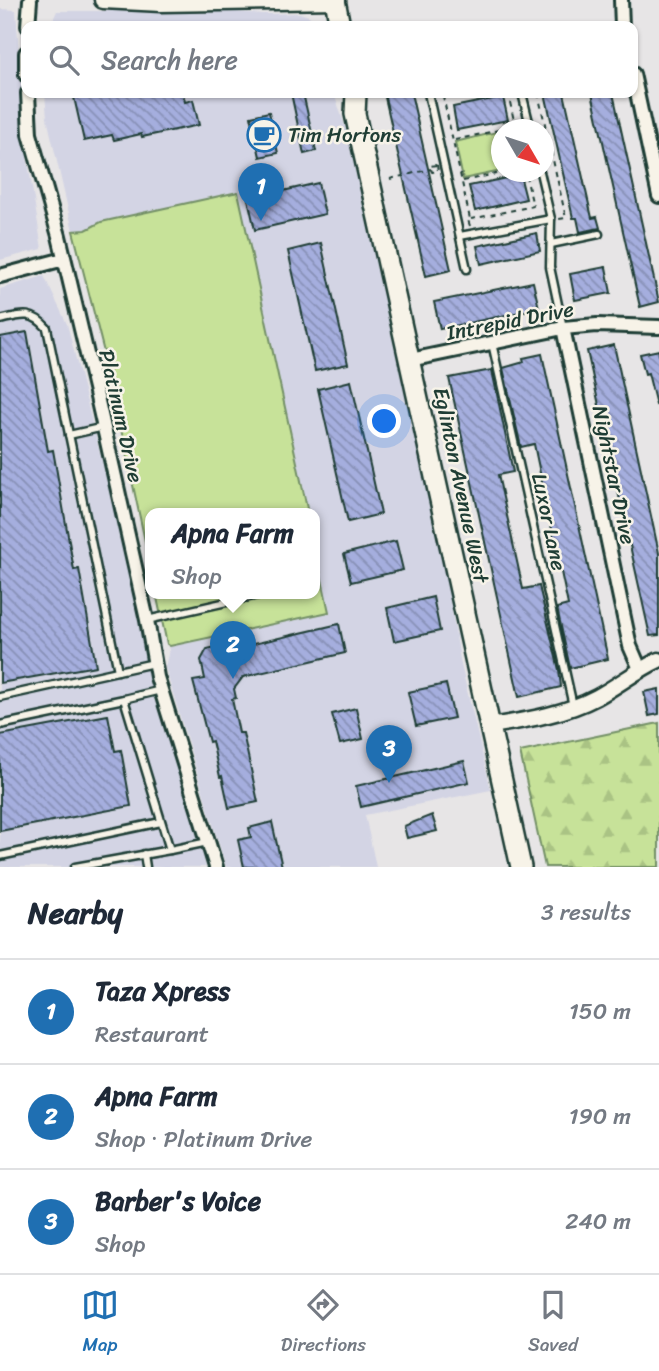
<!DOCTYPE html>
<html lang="en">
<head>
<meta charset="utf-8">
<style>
  body { margin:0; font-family:Sriracha,sans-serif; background:#f2f2f3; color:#1f2937 }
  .compass { position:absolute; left:491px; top:119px; width:63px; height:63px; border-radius:50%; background:#fff; box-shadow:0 2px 5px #0004; rotate:129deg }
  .you { position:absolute; left:385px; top:422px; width:24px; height:24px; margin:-18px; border:5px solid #fff; border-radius:50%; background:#1a73e8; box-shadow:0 0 0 10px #1a73e833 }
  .badge { display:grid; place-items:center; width:46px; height:46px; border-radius:50%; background:#1f6fb2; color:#fff; font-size:23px; font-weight:700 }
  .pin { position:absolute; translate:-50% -58px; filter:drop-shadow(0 2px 4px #0008) }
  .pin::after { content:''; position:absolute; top:37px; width:24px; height:21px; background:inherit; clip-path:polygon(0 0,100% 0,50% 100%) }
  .popup { position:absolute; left:145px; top:508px; width:175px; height:91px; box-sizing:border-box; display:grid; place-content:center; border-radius:14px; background:#fff; filter:drop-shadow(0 2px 5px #0005); font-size:23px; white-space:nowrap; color:#747a83 }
  .popup b { font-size:26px; color:#1f2937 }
  .popup::after { content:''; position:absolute; left:50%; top:100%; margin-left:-14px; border:14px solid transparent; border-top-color:#fff }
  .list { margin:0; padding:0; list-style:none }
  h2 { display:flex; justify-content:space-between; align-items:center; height:91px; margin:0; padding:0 28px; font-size:30px }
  h2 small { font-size:23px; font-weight:400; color:#747a83 }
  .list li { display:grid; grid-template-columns:46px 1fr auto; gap:21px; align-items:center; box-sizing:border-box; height:105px; padding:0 28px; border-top:2px solid #e0e1e3 }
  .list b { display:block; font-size:26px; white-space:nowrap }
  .list p { margin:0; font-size:23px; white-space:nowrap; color:#747a83 }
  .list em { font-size:23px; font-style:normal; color:#747a83 }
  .icon { flex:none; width:38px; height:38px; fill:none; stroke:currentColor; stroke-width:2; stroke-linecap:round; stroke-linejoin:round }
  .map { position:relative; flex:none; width:659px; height:867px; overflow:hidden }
  .search { position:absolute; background:#fff; box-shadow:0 2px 5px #0004; left:21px; right:21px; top:21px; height:77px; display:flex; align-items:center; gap:18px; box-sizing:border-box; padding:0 24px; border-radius:14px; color:#747a83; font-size:26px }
  .sheet { height:406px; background:#fff }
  nav { display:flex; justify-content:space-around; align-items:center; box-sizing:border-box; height:98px; border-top:2px solid #e0e1e3; background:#fff; font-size:19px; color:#747a83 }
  nav a { display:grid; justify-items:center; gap:4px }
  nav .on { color:#1f6fb2 }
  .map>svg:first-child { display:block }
  .built { fill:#d3d4e4 }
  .green { fill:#c7e299; stroke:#739066; stroke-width:2 }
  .forest { fill:url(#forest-firs); stroke:#739066; stroke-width:2 }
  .building { fill:url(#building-back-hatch); stroke:#1f3d34; stroke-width:2 }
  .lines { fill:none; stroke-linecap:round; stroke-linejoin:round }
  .service-casing { stroke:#1f3d34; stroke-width:11 }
  .minor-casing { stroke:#1f3d34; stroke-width:18 }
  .tertiary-casing { stroke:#1f3d34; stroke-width:19 }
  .secondary-casing { stroke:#1f3d34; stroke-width:21 }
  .primary-casing { stroke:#1f3d34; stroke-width:24 }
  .path { stroke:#1f3d34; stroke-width:2; stroke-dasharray:5 5; stroke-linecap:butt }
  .service { stroke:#f7f3e8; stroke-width:6 }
  .minor { stroke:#f7f3e8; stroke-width:12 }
  .tertiary { stroke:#f7f3e8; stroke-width:14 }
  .secondary { stroke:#f7f3e8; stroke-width:16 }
  .primary { stroke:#f7f3e8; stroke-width:19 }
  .labels { text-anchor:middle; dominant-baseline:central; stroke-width:5; stroke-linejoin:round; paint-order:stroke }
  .poi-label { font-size:21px; fill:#1f3d34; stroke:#f7f3e8; text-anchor:start }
  .street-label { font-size:21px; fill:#1f3d34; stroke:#f7f3e8 }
</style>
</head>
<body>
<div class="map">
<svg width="659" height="867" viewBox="0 0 659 867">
  <defs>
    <pattern id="forest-firs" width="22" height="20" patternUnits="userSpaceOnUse" patternTransform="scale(1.75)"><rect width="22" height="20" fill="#c7e299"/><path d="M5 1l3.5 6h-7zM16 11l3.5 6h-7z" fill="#aac384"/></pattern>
    <pattern id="building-back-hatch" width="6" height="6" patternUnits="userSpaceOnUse" patternTransform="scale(1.75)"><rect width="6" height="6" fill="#a5aede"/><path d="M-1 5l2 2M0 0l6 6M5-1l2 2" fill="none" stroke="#868fb5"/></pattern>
  </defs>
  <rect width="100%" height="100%" fill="#e7e5e6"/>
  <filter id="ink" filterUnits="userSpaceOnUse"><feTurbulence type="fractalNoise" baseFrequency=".0143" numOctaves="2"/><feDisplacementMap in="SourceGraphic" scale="14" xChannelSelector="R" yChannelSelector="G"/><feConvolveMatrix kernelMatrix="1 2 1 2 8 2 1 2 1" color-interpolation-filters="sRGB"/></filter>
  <g filter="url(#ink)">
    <g class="built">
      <polygon points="0,9 16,10 25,144 42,249 0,260"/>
      <polygon points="57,11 225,11 263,14 300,13 309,16 317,26 50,26"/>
      <polygon points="45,93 334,93 346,129 449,594 461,665 491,790 365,815 376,867 226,867 165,667 170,646 329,612 315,548 315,513 308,513 249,244 101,222 86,230 73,231 47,118"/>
      <polygon points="44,276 67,324 206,867 0,867 0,289"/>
    </g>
    <g class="green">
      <polygon points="501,131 501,171 463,179 455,142"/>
      <polygon points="238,192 308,513 151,513 151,569 107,364 73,231 86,230 101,222"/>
      <polygon points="315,548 329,612 170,646 167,644 156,593 315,593"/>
    </g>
    <polygon class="forest" points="659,723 659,867 545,867 520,752"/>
    <g class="building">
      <polygon points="73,93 183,93 185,102 193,100 199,125 142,137 141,134 114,140 112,135 84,141"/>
      <polygon points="291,93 303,93 316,151 304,154"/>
      <polygon points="384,93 411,93 451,270 426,276"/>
      <polygon points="545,93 564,93 592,218 597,217 600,228 580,232 577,218 573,218"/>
      <polygon points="592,93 613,93 659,302 640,307"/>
      <polygon points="503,97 508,120 457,130 453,107"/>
      <polygon points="269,112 278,153 260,157 251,116"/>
      <polygon points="520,175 526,199 475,211 469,186"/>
      <polygon points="318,183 325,214 255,230 248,199"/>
      <polygon points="537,233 540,251 481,264 477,246"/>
      <polygon points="321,243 348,364 315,371 288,251"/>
      <polygon points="606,267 611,293 575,300 570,274"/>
      <polygon points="533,282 539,308 440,329 434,302"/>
      <polygon points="27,332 48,451 53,450 74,570 79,569 96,666 0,683 0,337"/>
      <polygon points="614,345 659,553 659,635 650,636 587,351"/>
      <polygon points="659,350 659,404 656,405 648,373 645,374 640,354"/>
      <polygon points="542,354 608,659 570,668 557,608 568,605 536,454 534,444 521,447 503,368 524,362 523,358"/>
      <polygon points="492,370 513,472 498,475 502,493 523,589 539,586 559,670 561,687 519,697 449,378"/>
      <polygon points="351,381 381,514 348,522 318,389"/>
      <polygon points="396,541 403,570 351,582 344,554"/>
      <polygon points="433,597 440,631 394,641 387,608"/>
      <polygon points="339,624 345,653 243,677 234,689 236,698 232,699 239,733 243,733 258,802 229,808 222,776 220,777 212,741 209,742 193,681 205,679 201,660 207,649 248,639 249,645"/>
      <polygon points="446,684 454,718 416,726 408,692"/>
      <polygon points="659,689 659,714 649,716 644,692"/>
      <polygon points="356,708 363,739 340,744 332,714"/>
      <polygon points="108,715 115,751 121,750 131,806 0,831 0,735"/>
      <polygon points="464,761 469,782 361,807 356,786"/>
      <polygon points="432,815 437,831 407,838 404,826"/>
      <polygon points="272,822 282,867 244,867 238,840 251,837 249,828"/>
    </g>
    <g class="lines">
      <defs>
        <g id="service">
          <polyline points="428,93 467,269"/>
          <polyline points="522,93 531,130"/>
          <polyline points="540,172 551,219 550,267 563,328"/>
          <polyline points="460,236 551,219"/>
          <polyline points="551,244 599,234"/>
          <path d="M0,320C21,315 31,310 47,328L118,671"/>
          <polyline points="492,343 573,706"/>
          <polyline points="69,435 104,427"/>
          <polyline points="147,620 267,593"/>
          <polyline points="161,690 124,699 170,850 208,842"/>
          <polyline points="0,697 154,663"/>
          <polyline points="0,725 124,699"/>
          <polyline points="144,854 146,867"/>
          <polyline points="0,856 161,822"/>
          <polyline points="75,867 170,850"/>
        </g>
        <g id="minor">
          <polyline points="621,0 622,26"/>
          <polyline points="28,26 30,0"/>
          <polyline points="26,53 26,75"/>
          <polyline points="633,74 659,196"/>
          <polyline points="28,93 30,134 59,236 95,388 147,620 157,677 216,867"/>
          <polyline points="0,276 64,259"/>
          <polyline points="563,328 630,646 640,669"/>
          <polyline points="410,360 563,328 597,325 659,327"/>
        </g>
        <path id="tertiary" d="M491,726C527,720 565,714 597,697C619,685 637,670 659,660"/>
        <polyline id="secondary" points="103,0 161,3 337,0"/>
        <g id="primary">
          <polyline points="335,0 340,26"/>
          <polyline points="356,93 355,114 521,867"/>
        </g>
      </defs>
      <use href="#service" class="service-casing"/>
      <use href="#minor" class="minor-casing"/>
      <use href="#tertiary" class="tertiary-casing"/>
      <use href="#secondary" class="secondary-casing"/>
      <use href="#primary" class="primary-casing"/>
      <g class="path">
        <polyline points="488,21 488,26"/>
        <polyline points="508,93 516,130"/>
        <polyline points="538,93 566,218 559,219"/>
        <polyline points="455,140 516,126"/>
        <polygon points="437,165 438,171 432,172 430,166"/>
        <polyline points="390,179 431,169"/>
        <polyline points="463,181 505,172"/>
        <polyline points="471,219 533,206 525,172"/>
        <polyline points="470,226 468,220 470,219 443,96 471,93"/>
      </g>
      <use href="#service" class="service"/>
      <use href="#minor" class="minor"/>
      <use href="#tertiary" class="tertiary"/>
      <use href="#secondary" class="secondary"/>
      <use href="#primary" class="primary"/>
    </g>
  </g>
  <defs>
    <symbol id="cafe-ring" viewBox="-11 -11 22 22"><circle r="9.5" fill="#f7f3e8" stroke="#1f6fb2" stroke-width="1.5"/><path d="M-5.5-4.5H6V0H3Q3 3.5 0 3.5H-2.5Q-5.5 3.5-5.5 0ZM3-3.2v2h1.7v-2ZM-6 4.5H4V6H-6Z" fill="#1f6fb2"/></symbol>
  </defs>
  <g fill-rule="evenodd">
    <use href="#cafe-ring" x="245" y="116" width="38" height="38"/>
  </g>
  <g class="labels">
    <g class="poi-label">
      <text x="288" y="135">Tim Hortons</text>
    </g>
    <g class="street-label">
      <text transform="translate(510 321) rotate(-11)">Intrepid Drive</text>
      <text transform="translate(121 416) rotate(77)">Platinum Drive</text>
      <text transform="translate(614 475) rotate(78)">Nightstar Drive</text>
      <text transform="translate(461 485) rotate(78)">Eglinton Avenue West</text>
      <text transform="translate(549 522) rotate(78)">Luxor Lane</text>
    </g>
  </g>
</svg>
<svg class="compass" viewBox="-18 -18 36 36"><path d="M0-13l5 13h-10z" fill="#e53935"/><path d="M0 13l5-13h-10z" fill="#747a83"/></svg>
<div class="you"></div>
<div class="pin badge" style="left:261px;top:221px">1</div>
<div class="pin badge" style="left:233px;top:679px">2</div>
<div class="popup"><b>Apna Farm</b>Shop</div>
<div class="pin badge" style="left:389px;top:783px">3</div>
<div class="search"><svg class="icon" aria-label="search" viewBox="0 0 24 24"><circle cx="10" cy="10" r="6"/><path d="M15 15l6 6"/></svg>Search here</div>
</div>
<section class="sheet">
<h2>Nearby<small>3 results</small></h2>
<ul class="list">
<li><span class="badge">1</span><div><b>Taza Xpress</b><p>Restaurant</p></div><em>150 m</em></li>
<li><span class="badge">2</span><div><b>Apna Farm</b><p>Shop · Platinum Drive</p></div><em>190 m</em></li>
<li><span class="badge">3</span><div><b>Barber's Voice</b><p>Shop</p></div><em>240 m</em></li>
</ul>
</section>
<nav>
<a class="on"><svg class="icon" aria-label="map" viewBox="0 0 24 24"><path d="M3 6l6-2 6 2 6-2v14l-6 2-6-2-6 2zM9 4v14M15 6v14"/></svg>Map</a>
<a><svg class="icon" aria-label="directions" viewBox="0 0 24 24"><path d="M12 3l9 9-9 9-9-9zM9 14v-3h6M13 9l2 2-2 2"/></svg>Directions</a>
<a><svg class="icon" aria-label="saved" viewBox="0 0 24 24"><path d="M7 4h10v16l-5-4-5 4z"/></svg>Saved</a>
</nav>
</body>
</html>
